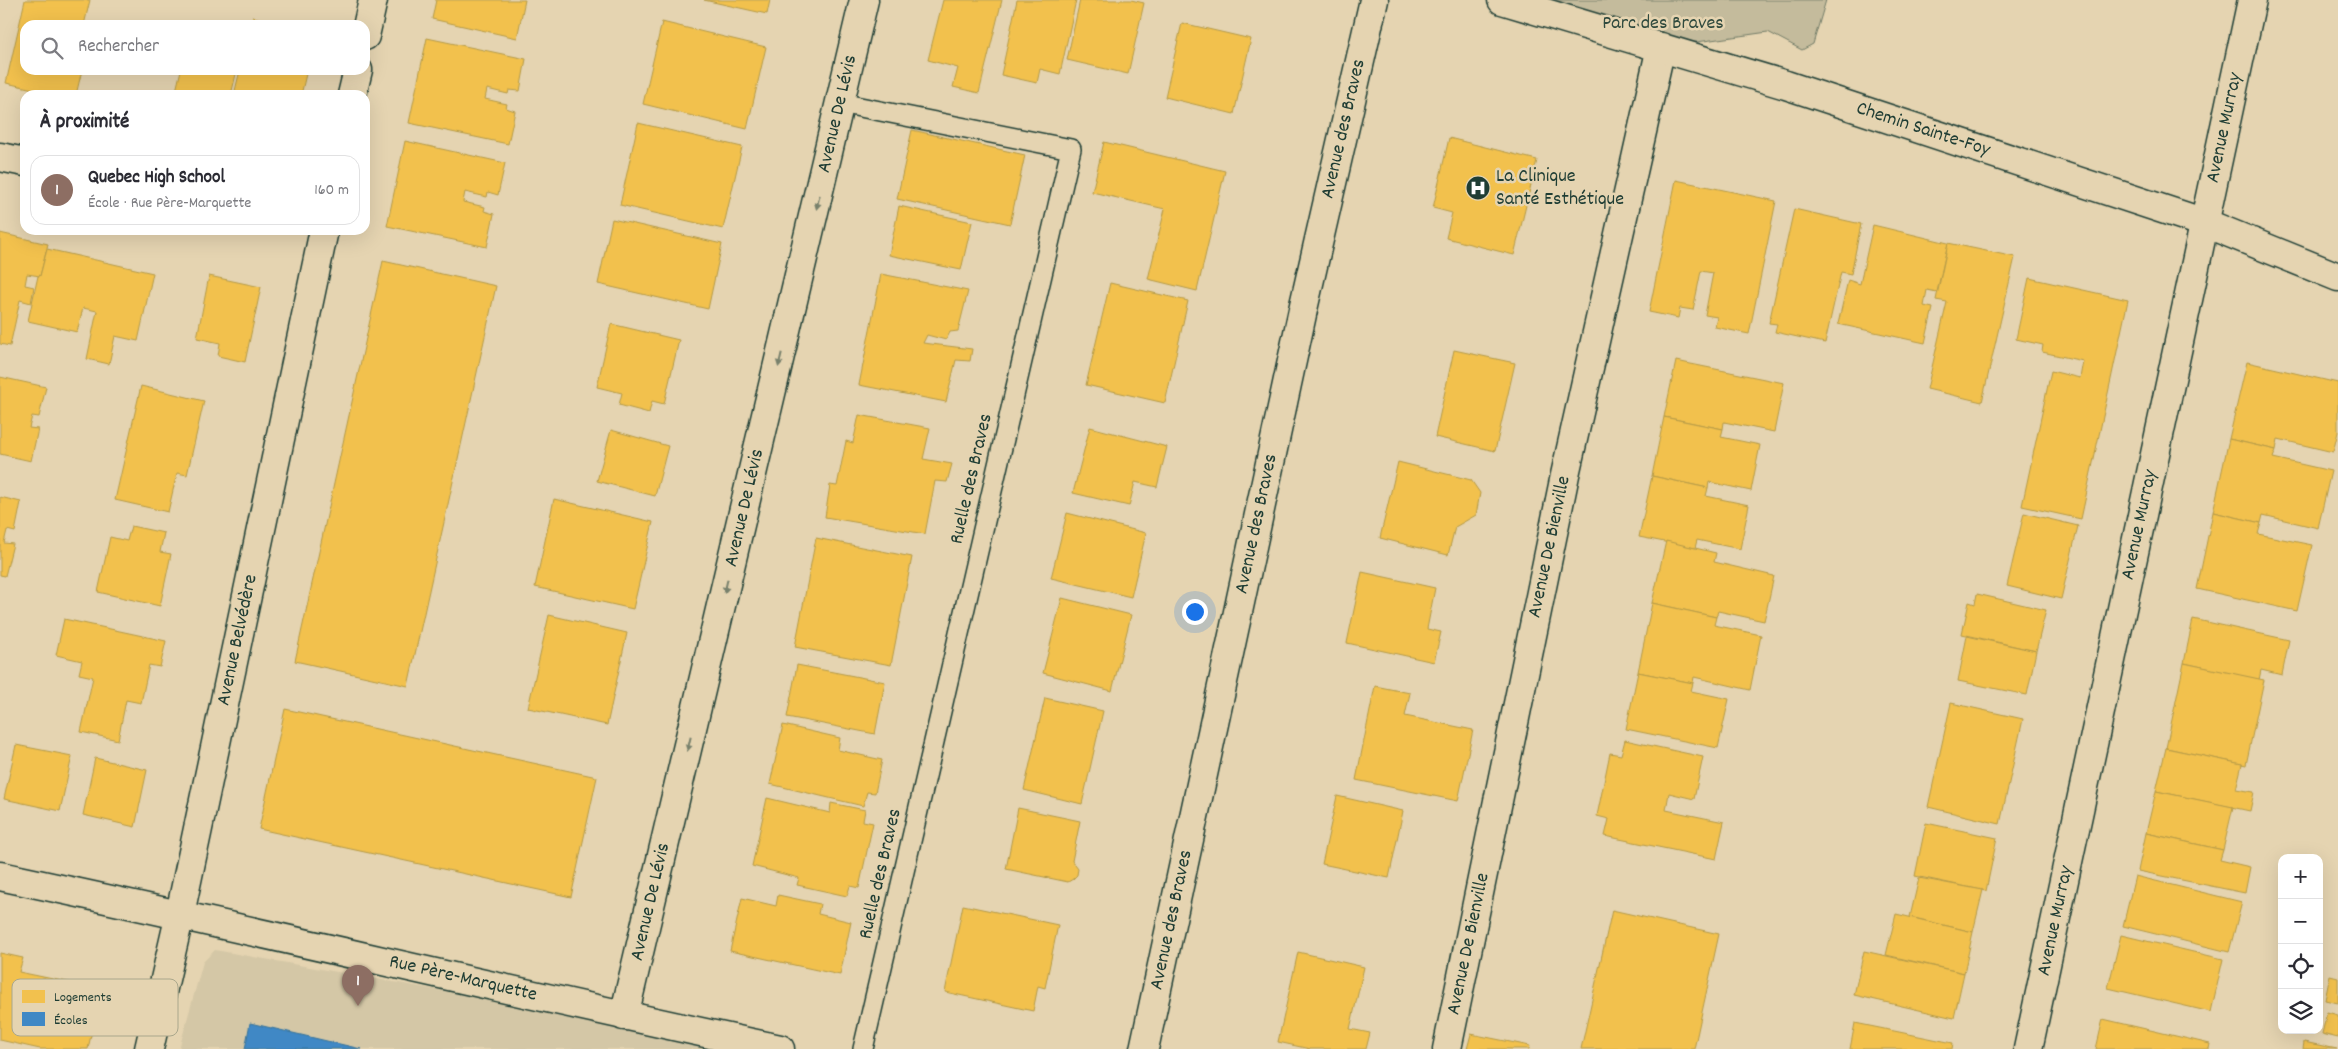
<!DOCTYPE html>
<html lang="fr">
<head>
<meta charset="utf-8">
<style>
  body { margin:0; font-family:Dekko,sans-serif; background:#f7f7f7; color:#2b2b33 }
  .controls { position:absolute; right:15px; bottom:15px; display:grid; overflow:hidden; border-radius:10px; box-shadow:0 5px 20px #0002 }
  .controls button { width:45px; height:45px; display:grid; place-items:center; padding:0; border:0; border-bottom:1px solid #e1e1e2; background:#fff; color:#2b2b33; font:25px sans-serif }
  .you { position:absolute; left:1194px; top:611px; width:18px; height:18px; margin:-12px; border:4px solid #fff; border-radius:50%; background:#1a73e8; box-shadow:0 0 0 8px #1a73e833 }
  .badge { display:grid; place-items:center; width:32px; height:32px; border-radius:50%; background:#1f3d34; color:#fff; font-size:16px; font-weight:700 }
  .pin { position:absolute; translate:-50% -41px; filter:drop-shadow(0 1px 2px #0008) }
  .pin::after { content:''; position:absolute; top:26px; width:18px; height:15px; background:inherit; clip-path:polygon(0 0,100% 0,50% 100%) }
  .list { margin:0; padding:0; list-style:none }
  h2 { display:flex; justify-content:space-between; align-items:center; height:65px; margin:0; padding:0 20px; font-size:21px }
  h2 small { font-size:16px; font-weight:400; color:#7c7c81 }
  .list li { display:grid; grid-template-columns:32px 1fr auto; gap:15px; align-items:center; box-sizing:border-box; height:70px; margin:0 10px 10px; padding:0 10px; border:1px solid #e1e1e2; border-radius:15px }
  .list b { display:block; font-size:19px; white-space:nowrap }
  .list p { margin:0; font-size:16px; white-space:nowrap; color:#7c7c81 }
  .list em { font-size:16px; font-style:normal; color:#7c7c81 }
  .icon { flex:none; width:28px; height:28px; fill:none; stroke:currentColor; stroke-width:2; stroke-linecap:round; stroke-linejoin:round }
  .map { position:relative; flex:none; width:2338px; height:1049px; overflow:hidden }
  .search { position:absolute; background:#fff; box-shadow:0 5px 20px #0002; left:20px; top:20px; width:350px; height:55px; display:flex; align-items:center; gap:12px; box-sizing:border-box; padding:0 18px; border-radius:15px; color:#7c7c81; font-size:19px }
  .panel { position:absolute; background:#fff; box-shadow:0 5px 20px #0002; left:20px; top:90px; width:350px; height:145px; border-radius:15px }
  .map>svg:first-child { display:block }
  .built { fill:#d4c7a6 }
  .green { fill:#c4bb9c; stroke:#727c68 }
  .homes { fill:#f2c14e; stroke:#b39946 }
  .schools { fill:#3f88c5; stroke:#35729a }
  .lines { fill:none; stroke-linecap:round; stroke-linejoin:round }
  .service-casing { stroke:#1f3d34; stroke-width:22 }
  .minor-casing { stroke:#1f3d34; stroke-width:31 }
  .tertiary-casing { stroke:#1f3d34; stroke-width:31 }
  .secondary-casing { stroke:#1f3d34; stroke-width:31 }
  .service { stroke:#e5d4b1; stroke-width:19 }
  .minor { stroke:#e5d4b1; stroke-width:28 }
  .tertiary { stroke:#e5d4b1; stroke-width:28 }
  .secondary { stroke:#e5d4b1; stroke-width:28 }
  .oneway { fill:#78816c }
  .labels { text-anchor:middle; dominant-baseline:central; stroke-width:5; stroke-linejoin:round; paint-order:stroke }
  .park-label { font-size:20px; fill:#304a3e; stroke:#e5d4b1 }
  .street-label { font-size:20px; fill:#1f3d34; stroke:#e5d4b1 }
  .poi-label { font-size:20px; fill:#1f3d34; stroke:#e5d4b1; text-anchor:start }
  .key { fill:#e5d4b1; stroke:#aaa78c; stroke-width:1 }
  .key-label { font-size:14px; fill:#1f3d34 }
</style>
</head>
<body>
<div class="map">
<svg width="2338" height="1049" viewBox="0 0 2338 1049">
  <rect width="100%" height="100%" fill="#e5d4b1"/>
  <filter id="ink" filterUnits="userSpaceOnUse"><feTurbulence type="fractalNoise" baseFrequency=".02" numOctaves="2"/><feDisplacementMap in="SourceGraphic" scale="10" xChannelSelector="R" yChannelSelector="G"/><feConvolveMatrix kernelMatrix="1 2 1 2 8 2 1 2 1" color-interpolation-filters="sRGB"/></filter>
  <g filter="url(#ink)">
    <polygon class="built" points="215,950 767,1049 179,1049 203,962"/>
    <polygon class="green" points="1502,0 1826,0 1813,44 1802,50 1768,32 1661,47"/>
    <g class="homes">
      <polygon points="25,0 90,0 84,25 25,25 25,70 82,70 76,95 61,95 6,83"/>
      <polygon points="436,0 525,0 517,38 432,19"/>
      <polygon points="704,0 770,0 767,14"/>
      <polygon points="943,0 1002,0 979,93 953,87 958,68 928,60"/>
      <polygon points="1017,0 1076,0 1060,74 1040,69 1037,83 1001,75"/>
      <polygon points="1080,0 1131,0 1144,3 1128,74 1067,60"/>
      <polygon points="253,17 286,25 251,25"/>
      <polygon points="662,22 766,47 747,129 643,104"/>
      <polygon points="1182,23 1251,39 1234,114 1165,97"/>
      <polygon points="427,38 526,59 520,91 509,90 508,94 487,89 485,99 507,104 506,108 515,111 508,144 409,123"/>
      <polygon points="181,70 237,70 231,95 175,95"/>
      <polygon points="240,70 307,70 301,95 234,95"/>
      <polygon points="638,123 742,147 723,229 620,205"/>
      <polygon points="912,130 1025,155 1010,224 897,199"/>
      <polygon points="1449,138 1537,160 1514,255 1446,238 1452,213 1433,208"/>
      <polygon points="405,141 505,163 498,195 488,192 487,197 465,192 463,202 485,207 484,211 494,214 487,247 387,226"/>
      <polygon points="1104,142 1225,171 1197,291 1148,279 1165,209 1092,192"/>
      <polygon points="1676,180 1776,201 1749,334 1715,327 1717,317 1705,315 1713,273 1701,271 1693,310 1680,308 1678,318 1649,312"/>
      <polygon points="899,206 972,222 961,270 889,255"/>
      <polygon points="1794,209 1861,224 1851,274 1841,272 1825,343 1775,332 1777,324 1769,323"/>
      <polygon points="612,219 722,244 708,309 598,284"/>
      <polygon points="1873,225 1948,243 1937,292 1927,290 1924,306 1933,308 1925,343 1838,324 1848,280 1860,284"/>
      <polygon points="0,233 48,244 40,276 27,274 25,285 34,287 31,303 20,300 10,346 0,344"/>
      <polygon points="1948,243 2015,257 1982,402 1927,389 1947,302 1936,300"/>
      <polygon points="47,249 153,273 138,341 115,336 109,364 87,359 97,311 83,308 77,332 28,321 38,276 40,276"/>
      <polygon points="383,261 496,286 408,686 295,661"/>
      <polygon points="881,274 968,291 958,331 950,332 946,340 927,335 923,343 972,349 970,361 956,360 946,402 859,385"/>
      <polygon points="209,276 261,287 245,362 218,356 220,343 197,338"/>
      <polygon points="2029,278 2128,300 2081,519 2022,506 2051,371 2080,378 2083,361 2042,352 2043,345 2016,339"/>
      <polygon points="1110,283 1188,301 1165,403 1086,385"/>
      <polygon points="611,324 679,340 664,404 652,401 649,413 619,405 622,393 597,387"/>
      <polygon points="1454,350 1515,363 1495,451 1435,437"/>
      <polygon points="1676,361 1784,383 1774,432 1724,422 1723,429 1664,417"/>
      <polygon points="2247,362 2338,383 2338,432 2333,452 2278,439 2276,450 2229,439"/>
      <polygon points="0,377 46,387 39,417 32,416 29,428 38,429 31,461 0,454"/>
      <polygon points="141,386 204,401 187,475 177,473 168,512 115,500"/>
      <polygon points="859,415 930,428 923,459 952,464 947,482 935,481 925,534 825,517 830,485 837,486 846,441 853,443"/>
      <polygon points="1664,417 1723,429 1721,437 1760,445 1751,491 1709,482 1708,488 1652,476"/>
      <polygon points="1090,427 1167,447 1157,487 1135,482 1129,506 1073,493"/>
      <polygon points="611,430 668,446 655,496 597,481"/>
      <polygon points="2229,439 2276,450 2273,458 2331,471 2318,528 2263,515 2261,523 2213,512"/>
      <polygon points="1398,462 1471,480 1480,493 1476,515 1455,527 1448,555 1380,538"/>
      <polygon points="1652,476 1708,488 1706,496 1749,505 1740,549 1697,540 1695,548 1639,537"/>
      <polygon points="0,497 21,502 15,532 7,530 4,543 13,544 5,576 0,575"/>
      <polygon points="554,499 653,522 633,609 535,587"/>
      <polygon points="2213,512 2261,523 2258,534 2312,545 2297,611 2197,589"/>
      <polygon points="1067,513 1146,533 1131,597 1051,578"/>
      <polygon points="2024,513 2078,526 2061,599 2007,586"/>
      <polygon points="131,526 164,533 160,552 171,554 160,606 98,592 110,537 127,541"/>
      <polygon points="816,538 912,557 891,665 795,647"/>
      <polygon points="1666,541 1716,553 1714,562 1774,576 1764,621 1718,611 1716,617 1652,603"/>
      <polygon points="1362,572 1435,588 1427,629 1441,632 1434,662 1347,643"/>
      <polygon points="1977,594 2046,610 2036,651 1962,634 1969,602 1975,604"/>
      <polygon points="1062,598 1131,615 1112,691 1043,673"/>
      <polygon points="1652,603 1716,617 1714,625 1761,635 1750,690 1694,677 1693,683 1638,672"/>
      <polygon points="549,615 627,633 607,725 528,708"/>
      <polygon points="64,619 166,641 160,667 149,665 141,703 126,700 118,740 81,732 93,677 79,674 82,661 56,655"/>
      <polygon points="2193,619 2289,640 2282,675 2261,670 2259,680 2184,663"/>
      <polygon points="1967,636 2036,651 2027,695 1958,681"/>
      <polygon points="2184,663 2264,680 2246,765 2166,748"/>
      <polygon points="797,665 885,682 875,734 787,717"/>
      <polygon points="1638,672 1693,683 1691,691 1729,699 1718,748 1626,729"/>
      <polygon points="1375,686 1410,693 1405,716 1473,730 1458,801 1356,780"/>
      <polygon points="1045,698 1103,711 1082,804 1024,790"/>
      <polygon points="1951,703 2023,719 2000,824 1928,807"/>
      <polygon points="285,709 597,777 571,897 259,829"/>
      <polygon points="783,725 840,738 838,750 882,760 875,793 867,792 863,806 770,784"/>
      <polygon points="1625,740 1703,757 1694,799 1669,793 1666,810 1724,822 1716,859 1605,836 1609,819 1597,816 1610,753 1621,755"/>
      <polygon points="16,745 72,756 60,811 4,799"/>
      <polygon points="2166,748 2242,764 2236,789 2254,792 2250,811 2156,791"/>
      <polygon points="95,758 147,770 135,827 83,815"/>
      <polygon points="2156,791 2233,807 2223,850 2146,833"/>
      <polygon points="1337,796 1403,811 1389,878 1322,864"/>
      <polygon points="767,798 830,813 831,803 865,810 863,821 873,823 859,888 850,886 847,896 797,885 799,878 752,866"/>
      <polygon points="1018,808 1080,821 1072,861 1078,869 1077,875 1073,879 1068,882 1006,869"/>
      <polygon points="1926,823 1997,838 1986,891 1915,876"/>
      <polygon points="2146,833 2223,850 2220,860 2250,867 2245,893 2138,871"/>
      <polygon points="2135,876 2242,902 2229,952 2123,926"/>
      <polygon points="1919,878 1983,890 1973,932 1910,917"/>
      <polygon points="778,895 820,904 818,914 851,922 840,975 730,951 742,898 776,906"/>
      <polygon points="963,905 1058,925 1045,988 1038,986 1033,1011 945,992"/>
      <polygon points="1612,910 1719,934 1694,1049 1581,1049"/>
      <polygon points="1896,914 1973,932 1964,973 1886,955"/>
      <polygon points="2121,935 2223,959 2211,1012 2108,988"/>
      <polygon points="1864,951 1964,973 1954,1018 1854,995"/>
      <polygon points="1298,952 1364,967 1350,1029 1370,1033 1366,1049 1310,1049 1278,1042"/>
      <polygon points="0,953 23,958 19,972 101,989 88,1049 40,1049 0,1040"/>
      <polygon points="2330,975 2338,977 2338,1003 2325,1000"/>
      <polygon points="2327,1012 2338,1015 2338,1038 2322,1034"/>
      <polygon points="2103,1019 2210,1044 2209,1049 2096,1049"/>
      <polygon points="1855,1023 1953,1043 1952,1049 1850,1049"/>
      <polygon points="1471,1034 1530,1046 1529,1049 1467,1049"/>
      <polygon points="2304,1042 2337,1049 2303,1049"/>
    </g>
    <polygon class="schools" points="250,1023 361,1049 245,1049"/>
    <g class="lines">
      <defs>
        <polyline id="service" points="840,103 1071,149 863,1049"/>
        <g id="minor">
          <polyline points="0,157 25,162"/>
          <path d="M0,876C260,931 519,994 780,1049"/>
          <polyline points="624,1016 864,0"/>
          <polyline points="1144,1049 1304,305 1374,0"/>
          <polyline points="1447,1049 1565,475 1661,47"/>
          <polyline points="2028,1049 2252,0"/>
        </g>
        <g id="tertiary">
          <polyline points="365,36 373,0"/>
          <polyline points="352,95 358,70"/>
          <polyline points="149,1049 180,914 324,230"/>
        </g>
        <polyline id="secondary" points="1502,0 1786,85 2205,223 2338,277"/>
      </defs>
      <use href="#service" class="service-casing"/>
      <use href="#minor" class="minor-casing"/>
      <use href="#tertiary" class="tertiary-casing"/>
      <use href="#secondary" class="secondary-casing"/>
      <use href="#service" class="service"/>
      <use href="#minor" class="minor"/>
      <use href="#tertiary" class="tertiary"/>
      <use href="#secondary" class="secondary"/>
    </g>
    <defs><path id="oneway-solid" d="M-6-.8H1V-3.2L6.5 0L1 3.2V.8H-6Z" transform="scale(1.25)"/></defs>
    <g class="oneway">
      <use href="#oneway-solid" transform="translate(818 202) rotate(103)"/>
      <use href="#oneway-solid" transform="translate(780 360) rotate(103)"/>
      <use href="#oneway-solid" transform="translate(726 586) rotate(103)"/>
      <use href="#oneway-solid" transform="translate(689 744) rotate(103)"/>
    </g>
  </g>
  <defs>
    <symbol id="hospital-disc" viewBox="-11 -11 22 22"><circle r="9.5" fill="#1f3d34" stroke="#e5d4b1"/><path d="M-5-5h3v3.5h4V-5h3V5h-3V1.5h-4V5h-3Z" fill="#fff"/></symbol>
  </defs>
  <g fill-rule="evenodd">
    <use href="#hospital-disc" x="1464" y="174" width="28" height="28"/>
  </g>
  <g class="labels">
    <g class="park-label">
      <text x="1663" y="24">Parc des Braves</text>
    </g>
    <g class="street-label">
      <text transform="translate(838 114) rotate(-77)">Avenue De Lévis</text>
      <text transform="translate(2225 128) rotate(-78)">Avenue Murray</text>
      <text transform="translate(1344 129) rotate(-77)">Avenue des Braves</text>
      <text transform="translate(1923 130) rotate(18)">Chemin Sainte-Foy</text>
      <text transform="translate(972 479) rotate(-77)">Ruelle des Braves</text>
      <text transform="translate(745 508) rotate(-77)">Avenue De Lévis</text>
      <text transform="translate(1257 524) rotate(-78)">Avenue des Braves</text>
      <text transform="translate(2140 525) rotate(-78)">Avenue Murray</text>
      <text transform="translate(1550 547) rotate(-78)">Avenue De Bienville</text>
      <text transform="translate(238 640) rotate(-78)">Avenue Belvédère</text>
      <text transform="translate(881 874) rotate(-77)">Ruelle des Braves</text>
      <text transform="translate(651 902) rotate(-77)">Avenue De Lévis</text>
      <text transform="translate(1172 920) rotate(-78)">Avenue des Braves</text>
      <text transform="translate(2056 921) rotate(-78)">Avenue Murray</text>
      <text transform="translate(1469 944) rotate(-78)">Avenue De Bienville</text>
      <text transform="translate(463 979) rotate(13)">Rue Père-Marquette</text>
    </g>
    <g class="poi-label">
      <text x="1496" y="177">La Clinique<tspan x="1496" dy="23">Santé Esthétique</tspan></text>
    </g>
  </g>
  <rect x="12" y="979" width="166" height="57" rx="8" class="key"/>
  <rect x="22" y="990" width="23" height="13" fill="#f2c14e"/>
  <rect x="22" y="1012" width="23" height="14" fill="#3f88c5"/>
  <g class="key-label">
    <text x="54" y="1001">Logements</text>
    <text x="54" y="1024">Écoles</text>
  </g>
</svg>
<div class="controls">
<button>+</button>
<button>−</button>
<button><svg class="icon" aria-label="locate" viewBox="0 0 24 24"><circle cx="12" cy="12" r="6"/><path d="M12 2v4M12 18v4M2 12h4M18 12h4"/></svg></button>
<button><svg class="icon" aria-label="layers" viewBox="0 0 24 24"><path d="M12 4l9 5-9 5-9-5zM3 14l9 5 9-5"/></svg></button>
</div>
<div class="you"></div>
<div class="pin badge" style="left:358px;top:1006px;background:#8d6e63">1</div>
<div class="search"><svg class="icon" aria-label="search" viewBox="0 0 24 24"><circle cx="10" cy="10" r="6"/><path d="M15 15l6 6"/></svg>Rechercher</div>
<section class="panel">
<h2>À proximité<small></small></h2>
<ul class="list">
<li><span class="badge" style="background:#8d6e63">1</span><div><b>Quebec High School</b><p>École · Rue Père-Marquette</p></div><em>160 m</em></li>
</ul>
</section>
</div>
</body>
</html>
